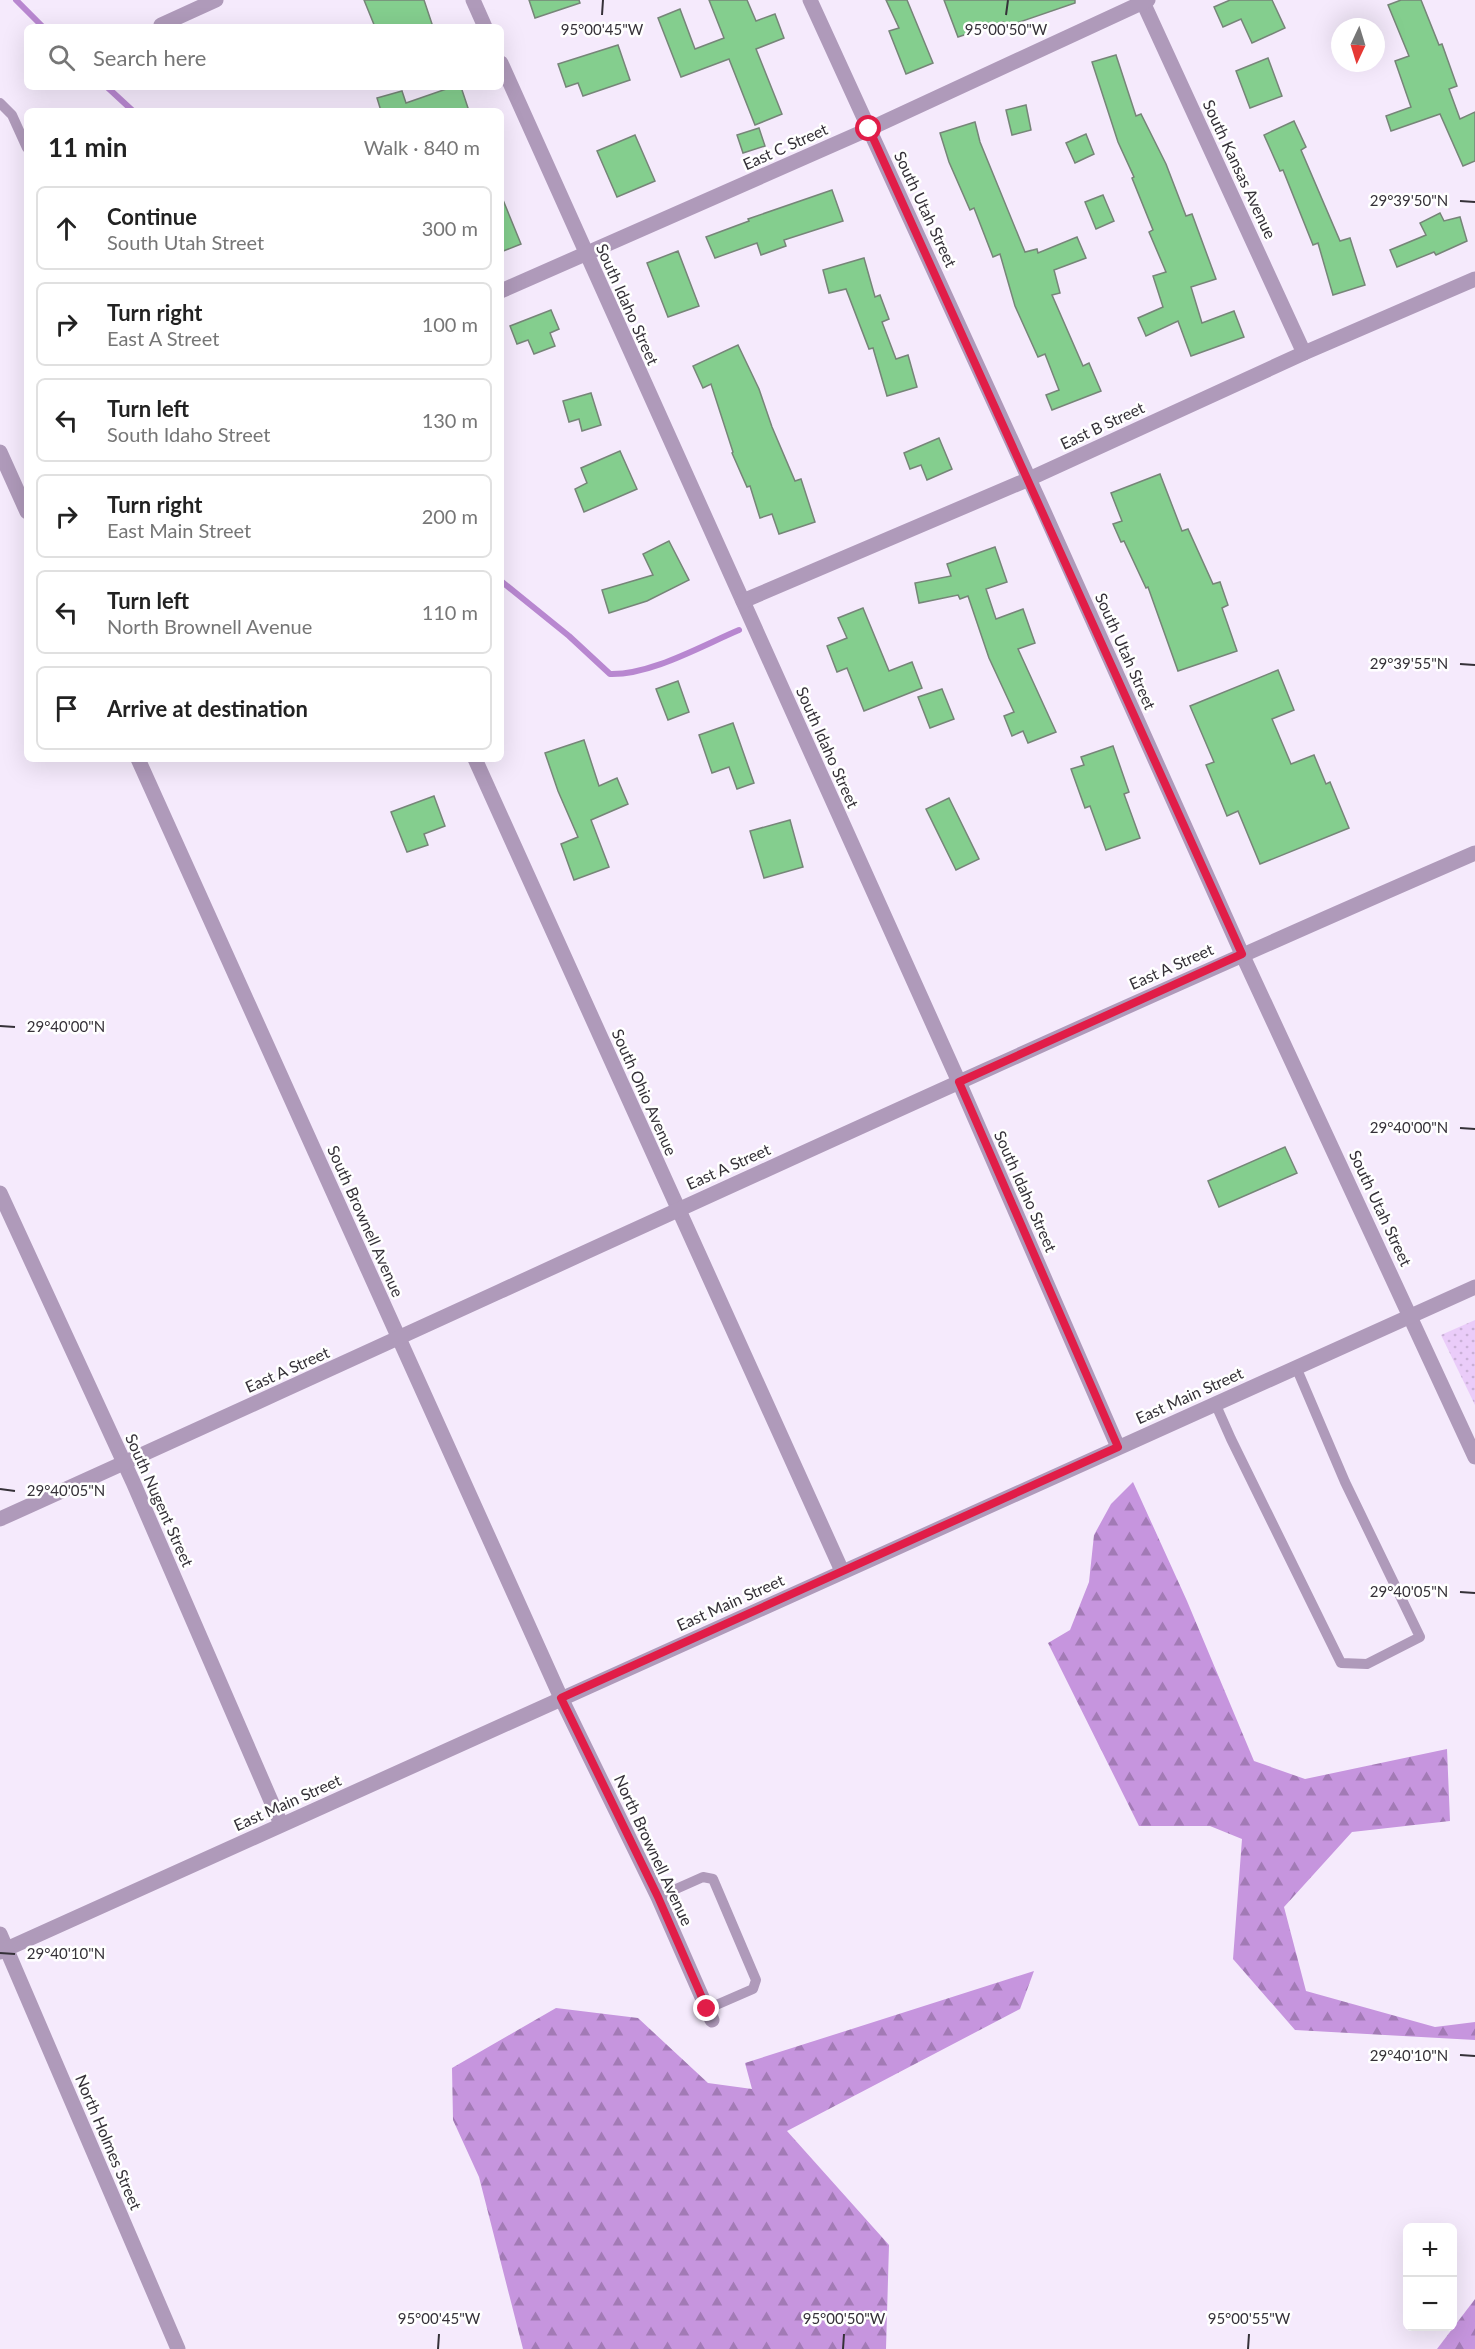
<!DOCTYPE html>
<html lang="en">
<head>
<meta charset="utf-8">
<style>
  body { margin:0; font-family:Lato,sans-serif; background:#f6f6f6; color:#222 }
  .controls { position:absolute; right:18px; bottom:18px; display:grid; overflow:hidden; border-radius:9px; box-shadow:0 6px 24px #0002 }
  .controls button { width:54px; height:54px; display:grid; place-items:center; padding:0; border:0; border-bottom:2px solid #e0e0e0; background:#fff; color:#222; font:30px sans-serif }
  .compass { position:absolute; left:1331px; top:18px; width:54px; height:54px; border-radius:50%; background:#fff; box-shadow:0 6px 24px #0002; rotate:184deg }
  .stop { position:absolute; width:18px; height:18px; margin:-14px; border:4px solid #e11d48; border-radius:50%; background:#fff }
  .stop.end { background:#e11d48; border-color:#fff; box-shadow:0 2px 6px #0008 }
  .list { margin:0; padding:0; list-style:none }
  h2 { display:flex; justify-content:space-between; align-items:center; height:78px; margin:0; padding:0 24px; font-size:26px }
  h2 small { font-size:20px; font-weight:400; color:#767676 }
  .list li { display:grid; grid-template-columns:39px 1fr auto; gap:18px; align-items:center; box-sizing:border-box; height:84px; margin:0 12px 12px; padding:0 12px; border:2px solid #e0e0e0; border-radius:9px }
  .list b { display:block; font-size:22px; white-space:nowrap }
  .list p { margin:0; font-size:20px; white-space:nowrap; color:#767676 }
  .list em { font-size:20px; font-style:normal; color:#767676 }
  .icon { flex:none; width:33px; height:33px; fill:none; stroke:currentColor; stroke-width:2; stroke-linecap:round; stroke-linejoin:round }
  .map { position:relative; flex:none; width:1475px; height:2349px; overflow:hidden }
  .search { position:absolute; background:#fff; box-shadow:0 6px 24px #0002; left:24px; top:24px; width:480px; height:66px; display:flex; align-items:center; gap:15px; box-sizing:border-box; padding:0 21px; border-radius:9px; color:#767676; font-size:22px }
  .panel { position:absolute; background:#fff; box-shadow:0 6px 24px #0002; left:24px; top:108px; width:480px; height:654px; border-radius:9px }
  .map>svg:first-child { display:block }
  .grass { fill:url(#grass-dots) }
  .forest { fill:url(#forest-firs) }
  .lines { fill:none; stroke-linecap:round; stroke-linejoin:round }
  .stream { stroke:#b887d0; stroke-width:6 }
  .building { fill:#84ce8e; stroke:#768578; stroke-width:1.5 }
  .service { stroke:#af9aba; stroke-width:10 }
  .minor { stroke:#af9aba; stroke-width:15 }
  .tertiary { stroke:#af9aba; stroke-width:15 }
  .route { stroke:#e11d48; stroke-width:8 }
  .ticks { fill:none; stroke:#353138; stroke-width:2 }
  .labels { text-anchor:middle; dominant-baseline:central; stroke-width:5; stroke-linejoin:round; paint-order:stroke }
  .street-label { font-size:16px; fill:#353138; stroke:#fff }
  .ticks-label { font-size:15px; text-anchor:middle; fill:#353138; stroke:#fff; stroke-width:5; stroke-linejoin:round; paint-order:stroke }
</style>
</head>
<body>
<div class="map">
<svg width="1475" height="2349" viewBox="0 0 1475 2349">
  <defs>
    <pattern id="grass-dots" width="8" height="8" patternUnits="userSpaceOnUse" patternTransform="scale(1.5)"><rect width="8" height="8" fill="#eaccf9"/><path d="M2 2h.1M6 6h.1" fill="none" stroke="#c9b0d6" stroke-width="1.8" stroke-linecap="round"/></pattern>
    <pattern id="forest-firs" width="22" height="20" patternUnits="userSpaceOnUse" patternTransform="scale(1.5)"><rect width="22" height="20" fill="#c695de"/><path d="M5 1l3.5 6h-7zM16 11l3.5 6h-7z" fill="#a27ab5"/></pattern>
  </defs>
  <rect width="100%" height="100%" fill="#f5eafc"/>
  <polygon class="grass" points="1475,1320 1475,1405 1441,1335"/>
  <g class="forest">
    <polygon points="1133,1482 1187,1601 1254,1761 1305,1779 1447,1749 1450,1821 1352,1832 1284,1907 1306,1991 1435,2027 1475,2022 1475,2040 1295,2030 1233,1959 1242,1839 1210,1826 1139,1826 1048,1643 1070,1630 1089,1582 1094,1535 1111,1504"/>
    <polygon points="1034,1971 1020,2009 787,2131 889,2245 886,2349 523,2349 479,2177 453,2120 452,2068 556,2008 638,2018 708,2083 752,2089 745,2063"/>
    <polygon points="1475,2299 1475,2349 1437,2349"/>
  </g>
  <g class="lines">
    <g class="stream">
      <polyline points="16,0 43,27"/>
      <polyline points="107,87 133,111"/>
      <path d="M501,581L569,636L610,674C651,675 701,646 739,630"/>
    </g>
  </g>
  <g class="building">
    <polygon points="364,0 424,0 433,27 375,27"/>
    <polygon points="529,0 579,0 580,3 535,18"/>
    <polygon points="709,0 747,0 756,21 775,14 784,38 756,49 782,114 755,125 729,59 681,77 658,18 680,9 695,49 724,38"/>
    <polygon points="886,0 907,0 933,63 906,74 889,31 899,28"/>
    <polygon points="944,0 1075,0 1075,3 1005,27 1003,22 958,37"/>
    <polygon points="1230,0 1272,0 1285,28 1252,43 1241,19 1223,27 1214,7"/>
    <polygon points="1401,0 1421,0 1439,45 1442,44 1457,86 1449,89 1460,119 1475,112 1475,161 1463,166 1440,114 1391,131 1386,116 1411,107 1395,61 1409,56 1388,5"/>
    <polygon points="618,45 630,80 583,96 578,83 566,87 558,64"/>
    <polygon points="1116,55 1136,116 1141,114 1166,164 1186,216 1192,214 1216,279 1191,287 1202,323 1234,311 1244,337 1191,356 1178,321 1146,336 1138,318 1163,307 1153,276 1166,272 1149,232 1153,230 1132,178 1134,177 1118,142 1092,62"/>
    <polygon points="1268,58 1282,96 1250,108 1236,71"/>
    <polygon points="452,87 461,87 469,111 381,111 377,98 402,91 406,103"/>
    <polygon points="1026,105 1031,130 1012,135 1006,110"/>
    <polygon points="1294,121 1306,147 1301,150 1340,241 1350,238 1365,285 1333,295 1318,243 1313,245 1283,170 1280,171 1264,135"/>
    <polygon points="975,122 980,142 1025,252 1037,249 1038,253 1077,237 1086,258 1054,270 1060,293 1052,295 1083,366 1089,363 1101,391 1052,410 1046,395 1059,390 1045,354 1038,357 1015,306 1000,254 993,257 974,208 970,210 949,162 940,133"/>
    <polygon points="759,128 765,146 743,153 737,135"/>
    <polygon points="1086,134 1094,154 1075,163 1066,143"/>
    <polygon points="635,135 655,181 617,197 597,151"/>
    <polygon points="832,190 843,221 784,240 786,246 761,255 757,243 715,258 706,237 749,221 748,219"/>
    <polygon points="501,195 521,244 501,252"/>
    <polygon points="1103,195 1114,221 1096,229 1085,202"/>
    <polygon points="1440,213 1444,221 1460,217 1467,241 1436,255 1434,252 1397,267 1390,250 1426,235 1420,223"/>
    <polygon points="678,251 699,306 668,317 647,263"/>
    <polygon points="864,258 875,297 880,295 889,319 882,322 896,359 908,355 917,387 887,396 873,348 869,349 846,289 829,293 823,270"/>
    <polygon points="551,310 559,329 550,333 555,346 534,354 528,340 517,344 510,326"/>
    <polygon points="738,345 759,389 772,427 795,481 801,479 815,522 779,534 772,514 760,518 750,486 747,487 732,453 733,452 711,384 703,388 693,366"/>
    <polygon points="591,393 601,425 582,431 579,419 569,422 563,401"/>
    <polygon points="939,438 952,469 927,480 921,465 910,469 904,453"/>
    <polygon points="620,451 637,489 584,512 575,489 587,483 581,468"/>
    <polygon points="1160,474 1182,531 1188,529 1213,584 1220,582 1228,605 1222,608 1237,651 1178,671 1148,587 1146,588 1124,541 1121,542 1113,524 1122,521 1111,493"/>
    <polygon points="669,541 689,580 647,601 609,613 602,590 653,575 643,554"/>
    <polygon points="995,547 1007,582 986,589 996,619 1023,609 1035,643 1018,649 1056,732 1028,743 1023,731 1012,736 1004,716 1014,712 989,658 968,596 960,599 958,595 919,603 915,583 951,576 947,564"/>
    <polygon points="863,608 889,671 912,662 922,688 864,711 847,668 837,672 827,646 847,638 838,618"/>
    <polygon points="1278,670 1294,710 1272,719 1291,764 1314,755 1326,784 1330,782 1349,828 1260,864 1238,811 1227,816 1206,765 1214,762 1190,706"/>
    <polygon points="678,681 689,712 668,720 656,689"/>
    <polygon points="942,689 954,719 930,728 918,697"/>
    <polygon points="733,723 754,783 737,789 729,767 712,773 699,735"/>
    <polygon points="584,740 599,786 617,778 628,804 591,820 609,867 574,880 561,844 578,837 558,791 545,753"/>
    <polygon points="1113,746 1129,792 1124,794 1140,838 1106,850 1090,806 1085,808 1071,769 1084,765 1081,757"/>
    <polygon points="434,796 445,826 424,834 428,845 407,852 391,812"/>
    <polygon points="949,798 979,859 956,870 926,809"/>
    <polygon points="790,820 803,867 764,878 750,831"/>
    <polygon points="1285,1147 1297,1173 1219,1207 1208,1181"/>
  </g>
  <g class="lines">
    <g class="service">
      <polyline points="0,103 12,115 27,148"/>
      <polyline points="1215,1403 1231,1439 1341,1663 1367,1664 1420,1637 1345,1482 1296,1367"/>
      <polyline points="658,1897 703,1877 713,1879 756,1980 753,1989 707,2009"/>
    </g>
    <g class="minor">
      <polyline points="473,0 485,27"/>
      <polyline points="810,0 1041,505 1242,954 1475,1457"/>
      <polyline points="1142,0 1304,353"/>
      <polyline points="161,25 216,0"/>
      <polyline points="501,63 959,1082 1118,1447"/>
      <polyline points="501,291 869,129 1148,0"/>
      <polyline points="0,452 27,512"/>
      <polyline points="743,601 1029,479 1304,353 1475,279"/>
      <polyline points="138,759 561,1698 658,1897 712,2020"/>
      <polyline points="475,759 842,1571"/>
      <polyline points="0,1193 133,1482 281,1824"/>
      <path d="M0,1519C492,1297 980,1068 1475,853"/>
      <polyline points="0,1934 178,2349"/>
    </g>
    <polyline class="tertiary" points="0,1952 1475,1287"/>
  </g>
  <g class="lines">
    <polyline class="route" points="707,2009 658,1897 561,1698 1118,1447 959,1082 1242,954 869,129"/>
  </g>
  <path class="ticks" d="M602,15L603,0M1006,15L1008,0M1460,201L1475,202M1460,664L1475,665M0,1026L15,1027M1460,1128L1475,1129M0,1489L15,1491M1460,1592L1475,1593M0,1953L15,1954M1460,2055L1475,2056M438,2349L439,2334M843,2349L844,2334M1248,2349L1249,2334"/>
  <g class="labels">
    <g class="street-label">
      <text transform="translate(785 146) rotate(-24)">East C Street</text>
      <text transform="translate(1240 169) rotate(65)">South Kansas Avenue</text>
      <text transform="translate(926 209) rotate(65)">South Utah Street</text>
      <text transform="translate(628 304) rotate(66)">South Idaho Street</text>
      <text transform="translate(1102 425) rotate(-25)">East B Street</text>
      <text transform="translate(1126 651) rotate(66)">South Utah Street</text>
      <text transform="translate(828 747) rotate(66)">South Idaho Street</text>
      <text transform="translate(1171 966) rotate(-24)">East A Street</text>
      <text transform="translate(645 1092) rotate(66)">South Ohio Avenue</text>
      <text transform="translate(728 1166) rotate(-24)">East A Street</text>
      <text transform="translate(1026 1191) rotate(66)">South Idaho Street</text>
      <text transform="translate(1381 1208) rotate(65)">South Utah Street</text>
      <text transform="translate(366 1221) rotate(66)">South Brownell Avenue</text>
      <text transform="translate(287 1369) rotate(-24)">East A Street</text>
      <text transform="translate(1189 1395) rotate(-24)">East Main Street</text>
      <text transform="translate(160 1500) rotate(66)">South Nugent Street</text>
      <text transform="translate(730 1602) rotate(-24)">East Main Street</text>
      <text transform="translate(287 1802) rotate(-24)">East Main Street</text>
      <text transform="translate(654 1850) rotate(65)">North Brownell Avenue</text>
      <text transform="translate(109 2142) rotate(67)">North Holmes Street</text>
    </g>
  </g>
  <g class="ticks-label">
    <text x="602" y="35">95°00'45"W</text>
    <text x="1006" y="35">95°00'50"W</text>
    <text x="1409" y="206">29°39'50"N</text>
    <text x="1409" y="669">29°39'55"N</text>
    <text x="66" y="1032">29°40'00"N</text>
    <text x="1409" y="1133">29°40'00"N</text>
    <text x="66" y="1496">29°40'05"N</text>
    <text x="1409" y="1597">29°40'05"N</text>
    <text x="66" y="1959">29°40'10"N</text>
    <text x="1409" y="2061">29°40'10"N</text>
    <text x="439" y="2324">95°00'45"W</text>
    <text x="844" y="2324">95°00'50"W</text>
    <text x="1249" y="2324">95°00'55"W</text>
  </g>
</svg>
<div class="controls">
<button>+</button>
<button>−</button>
</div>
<svg class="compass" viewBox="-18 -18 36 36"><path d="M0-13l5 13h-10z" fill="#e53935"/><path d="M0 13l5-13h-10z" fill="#767676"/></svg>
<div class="stop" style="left:869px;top:129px"></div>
<div class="stop end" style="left:707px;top:2009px"></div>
<div class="search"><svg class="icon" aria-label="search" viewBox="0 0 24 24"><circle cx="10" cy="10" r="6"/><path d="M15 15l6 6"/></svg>Search here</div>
<section class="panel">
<h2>11 min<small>Walk · 840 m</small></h2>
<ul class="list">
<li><svg class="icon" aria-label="ahead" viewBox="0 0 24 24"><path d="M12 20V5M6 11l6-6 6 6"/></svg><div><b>Continue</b><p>South Utah Street</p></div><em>300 m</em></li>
<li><svg class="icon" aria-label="right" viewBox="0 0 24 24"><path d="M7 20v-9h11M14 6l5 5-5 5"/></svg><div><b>Turn right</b><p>East A Street</p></div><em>100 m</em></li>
<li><svg class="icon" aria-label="left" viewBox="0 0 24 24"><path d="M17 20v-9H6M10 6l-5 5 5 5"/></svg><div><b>Turn left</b><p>South Idaho Street</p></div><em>130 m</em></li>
<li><svg class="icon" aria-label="right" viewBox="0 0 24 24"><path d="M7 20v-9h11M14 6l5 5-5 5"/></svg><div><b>Turn right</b><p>East Main Street</p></div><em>200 m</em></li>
<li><svg class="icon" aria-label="left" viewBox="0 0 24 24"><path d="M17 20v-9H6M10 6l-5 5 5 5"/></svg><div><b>Turn left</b><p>North Brownell Avenue</p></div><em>110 m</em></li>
<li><svg class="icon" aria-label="arrive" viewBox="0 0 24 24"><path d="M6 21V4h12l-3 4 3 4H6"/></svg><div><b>Arrive at destination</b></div></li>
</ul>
</section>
</div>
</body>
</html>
